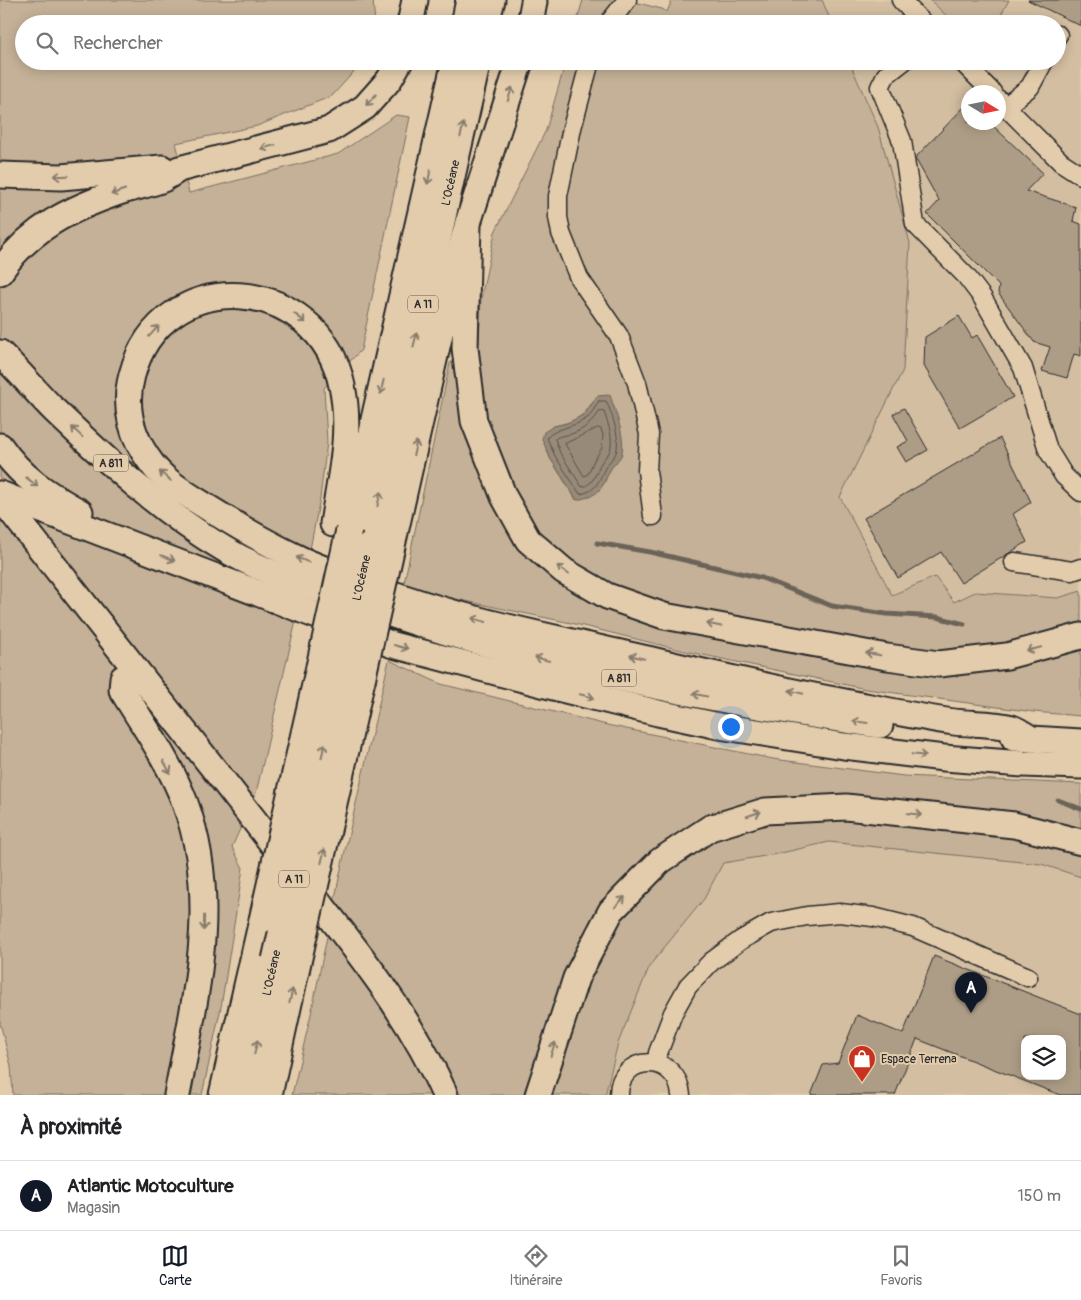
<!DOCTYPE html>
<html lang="fr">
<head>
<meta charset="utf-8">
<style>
  body { margin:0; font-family:Pangolin,sans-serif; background:#f2f2f2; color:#202124 }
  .controls { position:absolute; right:15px; bottom:15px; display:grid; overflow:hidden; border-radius:10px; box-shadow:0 2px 12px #0003 }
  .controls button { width:45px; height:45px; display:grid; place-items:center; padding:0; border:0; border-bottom:1px solid #e0e0e0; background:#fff; color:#202124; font:25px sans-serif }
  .compass { position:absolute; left:961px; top:85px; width:45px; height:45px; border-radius:50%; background:#fff; box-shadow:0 2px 12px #0003; rotate:100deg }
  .you { position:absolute; left:730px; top:726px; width:18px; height:18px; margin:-12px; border:4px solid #fff; border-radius:50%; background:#1a73e8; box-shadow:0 0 0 8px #1a73e833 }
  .badge { display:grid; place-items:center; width:32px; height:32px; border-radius:50%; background:#111827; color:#fff; font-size:16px; font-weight:700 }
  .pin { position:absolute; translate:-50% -41px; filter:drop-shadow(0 1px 2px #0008) }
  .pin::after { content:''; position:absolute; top:26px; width:18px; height:15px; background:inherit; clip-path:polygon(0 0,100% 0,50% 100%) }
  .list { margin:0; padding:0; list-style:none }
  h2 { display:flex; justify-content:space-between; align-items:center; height:65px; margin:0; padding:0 20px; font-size:21px }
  h2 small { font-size:16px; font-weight:400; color:#757577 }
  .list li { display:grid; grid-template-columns:32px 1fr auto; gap:15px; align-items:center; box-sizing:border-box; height:70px; padding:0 20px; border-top:1px solid #e0e0e0 }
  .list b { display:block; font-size:19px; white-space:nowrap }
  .list p { margin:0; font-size:16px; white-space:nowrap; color:#757577 }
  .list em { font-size:16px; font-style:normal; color:#757577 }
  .icon { flex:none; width:28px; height:28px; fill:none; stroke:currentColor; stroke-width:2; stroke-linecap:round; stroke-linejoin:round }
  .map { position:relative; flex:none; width:1081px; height:1095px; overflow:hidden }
  .search { position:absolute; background:#fff; box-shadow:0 2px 12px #0003; left:15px; right:15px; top:15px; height:55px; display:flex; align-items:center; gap:12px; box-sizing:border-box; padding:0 18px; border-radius:28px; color:#757577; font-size:19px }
  .sheet { height:135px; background:#fff }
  nav { display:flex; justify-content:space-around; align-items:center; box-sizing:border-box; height:70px; border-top:1px solid #e0e0e0; background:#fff; font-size:14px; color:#757577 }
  nav a { display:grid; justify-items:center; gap:2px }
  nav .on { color:#111827 }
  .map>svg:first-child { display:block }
  .built { fill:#d3bea1; fill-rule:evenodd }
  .green { fill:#c5b197; stroke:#786e61; fill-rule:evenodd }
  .water { fill:#988a78; stroke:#6c6459 }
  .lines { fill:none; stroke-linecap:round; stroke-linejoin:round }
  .shore { stroke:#57514a; stroke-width:1 }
  .stream { stroke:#6c6459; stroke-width:5 }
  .building { fill:#ad9d86; stroke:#2b2b2b; fill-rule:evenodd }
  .minor-casing { stroke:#2b2b2b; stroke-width:21 }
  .highway-casing { stroke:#2b2b2b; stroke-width:29 }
  .minor { stroke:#e3ccac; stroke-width:18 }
  .highway { stroke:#e3ccac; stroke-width:25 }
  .highway-bridge-casing { stroke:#2b2b2b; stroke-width:29; stroke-linecap:butt }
  .highway-bridge { stroke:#e3ccac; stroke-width:25 }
  .oneway { stroke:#877c6c }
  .labels { text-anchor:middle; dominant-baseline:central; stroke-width:4; stroke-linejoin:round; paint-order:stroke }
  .shield { fill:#e3ccac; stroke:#625b52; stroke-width:1 }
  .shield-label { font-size:11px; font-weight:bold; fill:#2b2b2b }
  .street-label { font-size:12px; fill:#2b2b2b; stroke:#e3ccac }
  .poi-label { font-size:12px; fill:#2b2b2b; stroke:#e3ccac; text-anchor:start }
</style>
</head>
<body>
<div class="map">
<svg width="1081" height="1095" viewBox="0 0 1081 1095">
  <rect width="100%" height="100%" fill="#e3ccac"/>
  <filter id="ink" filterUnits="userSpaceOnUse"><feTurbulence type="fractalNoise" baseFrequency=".02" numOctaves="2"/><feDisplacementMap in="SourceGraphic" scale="10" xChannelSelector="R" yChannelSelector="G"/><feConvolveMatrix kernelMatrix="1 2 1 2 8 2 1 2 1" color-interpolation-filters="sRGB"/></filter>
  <g filter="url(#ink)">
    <g class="built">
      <polygon points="822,0 930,0 955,24 832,24"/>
      <path d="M1009,0H1081V591L1058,598L975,592L954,602L935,578L892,595L840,497L903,370L878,127L849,61H1057V24H996ZM968,92H998V122H968Z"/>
      <path d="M829,842L1041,864L1081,877V1095H605L618,1043L650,965L704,899L723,863L777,854ZM1025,1039H1062V1076H1025Z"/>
    </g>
    <g class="green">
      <polygon points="0,0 373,0 375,24 24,24 24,61 361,61 359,66 332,96 257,126 176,143 189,193 338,154 396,115 410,117 361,350 324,388 327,442 320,498 296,621 256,793 232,847 243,868 221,1007 202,1095 13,1095 11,1066 0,1023"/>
      <polygon points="583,0 626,0 662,9 667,12 672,0 822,0 832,24 576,24"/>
      <polygon points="930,0 1009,0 996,24 955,24"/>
      <path d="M566,61H849L878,127L910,243L903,370L840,497L892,595L935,577L954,602L975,592L1058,598L1081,591V716L1034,712L866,689L689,652L571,623L403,588L450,363L479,343L481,298L495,232L546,130ZM591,404L621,455L610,469L604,484L576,500L550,458L554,426C571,422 582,419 591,404Z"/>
      <polygon points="389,660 441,684 607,725 773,759 904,776 1081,784 1081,877 1041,864 829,842 777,854 723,863 704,899 650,965 618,1043 605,1095 292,1095 311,1014 342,864"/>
    </g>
    <path class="water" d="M610,395C615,411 627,440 621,456C618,461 612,466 609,472C600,492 599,495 577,500L550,458L542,439L544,432L554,426L568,423L585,414L597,396Z"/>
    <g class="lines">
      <g class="shore">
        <path d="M599,401H606C612,414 622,441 615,455C612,459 608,463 605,468C598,482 597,491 580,494L555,456L547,438C554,428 576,427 587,418C592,415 595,406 599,401Z"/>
        <path d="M600,411L604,412C608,424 614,438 610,451C608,455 603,459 601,463C596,472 594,485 582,487L560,453L555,439C560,435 565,436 571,434C584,430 593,422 600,411Z"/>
        <polygon points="598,428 601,429 603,435 602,448 594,460 588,474 584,476 565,444"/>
      </g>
      <g class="stream">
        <polyline points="597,543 650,552 762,578 832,606 886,614 937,617 964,624"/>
        <polyline points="1058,800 1081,809"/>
      </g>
    </g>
    <g class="building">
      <polygon points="1028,0 1081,0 1081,26"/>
      <polygon points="968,103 968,122 989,122 1043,173 1026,191 1076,207 1073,221 1081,224 1081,356 1074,354 1067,378 1042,371 1050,347 1034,342 998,293 999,286 927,214 939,201 915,158"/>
      <polygon points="959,316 972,338 977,335 1013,397 960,428 924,366 925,337"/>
      <polygon points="904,408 928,450 906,462 897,447 908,441 893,414"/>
      <polygon points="1000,438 1031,502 1013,514 1027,542 961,583 941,552 898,578 864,518"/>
      <path d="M934,956L1081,1014V1095H1060L917,1039L895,1095H811L823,1065L838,1063L857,1015L903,1034ZM1025,1039H1062V1076H1025Z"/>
    </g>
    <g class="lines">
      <defs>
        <g id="minor">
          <polyline points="901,0 924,24"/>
          <polyline points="608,24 627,0"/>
          <polyline points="1057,36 1058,35"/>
          <polyline points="590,61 572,128 558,196 558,217 561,233 579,278 619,336 637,383 649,434 647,471 653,516"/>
          <polyline points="904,61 886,75 880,87 902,141 915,224 966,276 982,297 1023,368 1048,450 1064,476 1081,492"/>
          <polyline points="961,61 992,92"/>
          <polyline points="998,99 1061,162 1081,175"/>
          <polyline points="1006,106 1030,87 1044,61"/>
          <polyline points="1014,562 1072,571 1081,568"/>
          <polyline points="658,1053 673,1013 688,986 711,962 741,940 771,923 807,916 840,913 873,917 913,927 1028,977"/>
          <path d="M619,1095C618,1054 677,1051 681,1095"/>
        </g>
        <g id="highway">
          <polyline points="410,24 415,0"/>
          <polyline points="464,24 469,0"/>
          <polyline points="486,24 492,0"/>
          <polyline points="530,24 534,2"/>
          <polyline points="0,175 61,177 162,168"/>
          <polyline points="468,223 465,348 474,421 504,497 528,540 564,571 607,596 664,616 887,657 939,664 1007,656 1081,636"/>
          <path d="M0,272C30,228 70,209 119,192C133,187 149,185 163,179C168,176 174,172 179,169L329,130L365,107L389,80L400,61"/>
          <path d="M0,353C19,371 36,392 54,410C107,461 162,513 226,550C274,578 329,593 381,611C543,666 711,702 880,725"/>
          <path d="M0,446C22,478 46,493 80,512"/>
          <polyline points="0,494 393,645 561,689 658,713 719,726 844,746 944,758 1023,764 1081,766"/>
          <path d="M0,497C92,614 184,730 275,847C336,925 405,1003 445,1095"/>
          <path d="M333,524C340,478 352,432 342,386C319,273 162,262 132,375C123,407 132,438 152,464C166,483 190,496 210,509C239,527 268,544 300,559C326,571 355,580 382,590C458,618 537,634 616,652C692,669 768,688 845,702C881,709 917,717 954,722C971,724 996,723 1012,728C1018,730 1025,735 1031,739"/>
          <polyline points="349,530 455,61"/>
          <polyline points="369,546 478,61"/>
          <polyline points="392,546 450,289 468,223 520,61"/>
          <path d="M123,678L122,690C144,726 170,763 185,803C221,900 195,998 177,1095"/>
          <polyline points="1014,738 1081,742"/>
          <polyline points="291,791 319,667"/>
          <polyline points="312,798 341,670"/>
          <polyline points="333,808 362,680"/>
          <polyline points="222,1095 262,920"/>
          <polyline points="245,1095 275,960"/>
          <polyline points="269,1095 296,971"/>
          <polyline points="538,1095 576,978 611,911 660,861 710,828 765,811 846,807 1014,825 1081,842"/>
        </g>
      </defs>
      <use href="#minor" class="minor-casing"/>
      <use href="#highway" class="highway-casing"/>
      <use href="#minor" class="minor"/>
      <use href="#highway" class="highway"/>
      <defs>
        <g id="highway-bridge">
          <polyline points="319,667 349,530"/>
          <polyline points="341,670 369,546"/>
          <polyline points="362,680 392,546"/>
          <polyline points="262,920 291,791"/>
          <polyline points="275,960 312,798"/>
          <polyline points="296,971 333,808"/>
        </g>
      </defs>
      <use href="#highway-bridge" class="highway-bridge-casing"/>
      <use href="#highway-bridge" class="highway-bridge"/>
    </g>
    <defs><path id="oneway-shaft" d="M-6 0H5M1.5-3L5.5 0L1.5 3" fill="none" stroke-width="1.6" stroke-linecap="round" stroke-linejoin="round" transform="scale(1.25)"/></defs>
    <g class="oneway">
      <use href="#oneway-shaft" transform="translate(510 94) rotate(-72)"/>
      <use href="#oneway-shaft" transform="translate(371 100) rotate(132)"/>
      <use href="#oneway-shaft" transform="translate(462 130) rotate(-77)"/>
      <use href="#oneway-shaft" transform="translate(268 147) rotate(165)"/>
      <use href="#oneway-shaft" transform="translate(61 176) rotate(178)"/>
      <use href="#oneway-shaft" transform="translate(429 177) rotate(103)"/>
      <use href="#oneway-shaft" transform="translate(118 192) rotate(161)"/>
      <use href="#oneway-shaft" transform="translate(300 318) rotate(38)"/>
      <use href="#oneway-shaft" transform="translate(154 331) rotate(-48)"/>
      <use href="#oneway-shaft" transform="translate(415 340) rotate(-77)"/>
      <use href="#oneway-shaft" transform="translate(382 387) rotate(103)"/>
      <use href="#oneway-shaft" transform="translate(77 432) rotate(-137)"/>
      <use href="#oneway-shaft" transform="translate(415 448) rotate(-77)"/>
      <use href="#oneway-shaft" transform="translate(165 476) rotate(-140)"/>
      <use href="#oneway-shaft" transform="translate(32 482) rotate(38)"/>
      <use href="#oneway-shaft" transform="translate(379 499) rotate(-77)"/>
      <use href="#oneway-shaft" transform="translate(168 558) rotate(22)"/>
      <use href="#oneway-shaft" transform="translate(303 560) rotate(-157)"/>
      <use href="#oneway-shaft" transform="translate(563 570) rotate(-143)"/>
      <use href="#oneway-shaft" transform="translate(479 620) rotate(-165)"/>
      <use href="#oneway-shaft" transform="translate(714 625) rotate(-169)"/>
      <use href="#oneway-shaft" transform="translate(401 647) rotate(16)"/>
      <use href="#oneway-shaft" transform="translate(1034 649) rotate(166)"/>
      <use href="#oneway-shaft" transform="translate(873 654) rotate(-170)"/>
      <use href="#oneway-shaft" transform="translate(637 657) rotate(-167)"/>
      <use href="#oneway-shaft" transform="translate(542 659) rotate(-165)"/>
      <use href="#oneway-shaft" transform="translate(796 692) rotate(-167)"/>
      <use href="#oneway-shaft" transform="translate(700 695) rotate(-169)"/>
      <use href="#oneway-shaft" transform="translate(587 696) rotate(14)"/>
      <use href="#oneway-shaft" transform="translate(860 722) rotate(-172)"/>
      <use href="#oneway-shaft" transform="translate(323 751) rotate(-77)"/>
      <use href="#oneway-shaft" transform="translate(919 755) rotate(6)"/>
      <use href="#oneway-shaft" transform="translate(167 767) rotate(61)"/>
      <use href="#oneway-shaft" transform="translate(754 814) rotate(-18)"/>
      <use href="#oneway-shaft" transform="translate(915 814) rotate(6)"/>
      <use href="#oneway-shaft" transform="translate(323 856) rotate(-77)"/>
      <use href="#oneway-shaft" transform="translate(620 902) rotate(-46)"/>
      <use href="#oneway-shaft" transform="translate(204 923) rotate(91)"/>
      <use href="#oneway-shaft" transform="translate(291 996) rotate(-77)"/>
      <use href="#oneway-shaft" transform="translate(256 1047) rotate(-77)"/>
      <use href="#oneway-shaft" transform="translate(553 1049) rotate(-72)"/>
    </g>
  </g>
  <defs>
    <symbol id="shop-pin" viewBox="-11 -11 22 30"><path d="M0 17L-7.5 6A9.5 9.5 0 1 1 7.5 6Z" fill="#c8321e" stroke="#e3ccac"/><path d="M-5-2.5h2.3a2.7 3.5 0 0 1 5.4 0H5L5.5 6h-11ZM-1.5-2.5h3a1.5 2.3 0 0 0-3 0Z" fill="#fff"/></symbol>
  </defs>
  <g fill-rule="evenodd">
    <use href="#shop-pin" x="846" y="1043" width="32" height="43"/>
  </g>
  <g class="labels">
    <g class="shield">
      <rect x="408" y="295.5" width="30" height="17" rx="4"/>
      <rect x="93.5" y="454.5" width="35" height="17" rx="4"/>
      <rect x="601.5" y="669.5" width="35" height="17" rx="4"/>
      <rect x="279" y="870.5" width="30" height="17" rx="4"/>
    </g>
    <g class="shield-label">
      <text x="423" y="304">A 11</text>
      <text x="111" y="463">A 811</text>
      <text x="619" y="678">A 811</text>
      <text x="294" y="879">A 11</text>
    </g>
    <g class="street-label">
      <text transform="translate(451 183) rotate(-77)">L’Océane</text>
      <text transform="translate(362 578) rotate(-77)">L’Océane</text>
      <text transform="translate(272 973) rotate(-77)">L’Océane</text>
    </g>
    <g class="poi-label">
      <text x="881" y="1059">Espace Terrena</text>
    </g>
  </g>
</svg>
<div class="controls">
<button><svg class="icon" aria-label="layers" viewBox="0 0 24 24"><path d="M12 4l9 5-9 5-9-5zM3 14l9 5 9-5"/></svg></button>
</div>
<svg class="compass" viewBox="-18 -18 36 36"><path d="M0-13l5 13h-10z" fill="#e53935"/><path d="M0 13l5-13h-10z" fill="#757577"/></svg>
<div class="you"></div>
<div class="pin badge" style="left:971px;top:1013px">A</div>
<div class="search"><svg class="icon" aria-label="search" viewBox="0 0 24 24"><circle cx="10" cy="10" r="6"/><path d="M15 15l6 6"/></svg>Rechercher</div>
</div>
<section class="sheet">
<h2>À proximité<small></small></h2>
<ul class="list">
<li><span class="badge">A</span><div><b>Atlantic Motoculture</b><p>Magasin</p></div><em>150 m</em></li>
</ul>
</section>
<nav>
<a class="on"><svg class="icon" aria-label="map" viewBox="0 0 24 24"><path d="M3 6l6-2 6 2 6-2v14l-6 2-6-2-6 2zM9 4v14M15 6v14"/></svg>Carte</a>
<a><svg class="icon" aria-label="directions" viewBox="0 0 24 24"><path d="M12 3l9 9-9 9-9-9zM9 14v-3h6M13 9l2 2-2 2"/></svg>Itinéraire</a>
<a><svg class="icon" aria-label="saved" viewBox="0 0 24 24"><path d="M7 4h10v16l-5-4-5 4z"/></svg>Favoris</a>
</nav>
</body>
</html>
